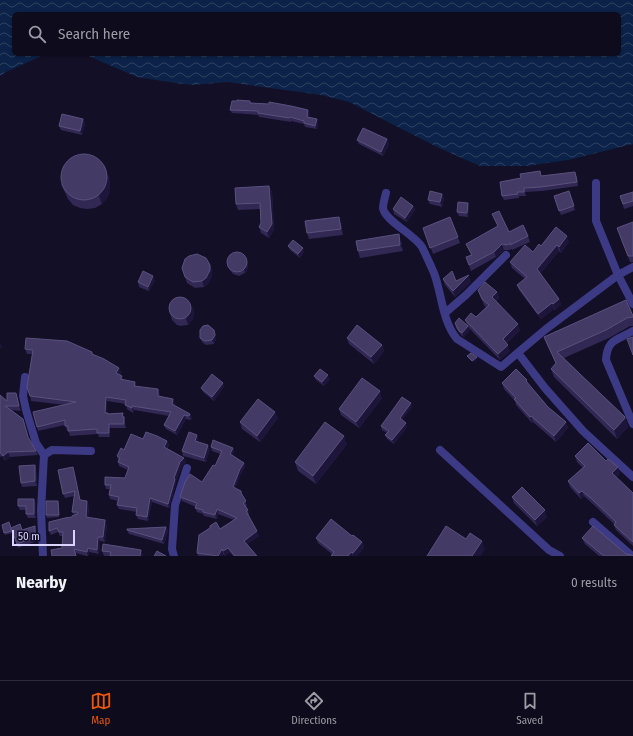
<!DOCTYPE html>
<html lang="en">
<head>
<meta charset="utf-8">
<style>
  body { margin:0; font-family:"Fira Sans Condensed",sans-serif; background:#1c1929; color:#f1f3f6 }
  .scale { position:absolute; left:12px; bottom:10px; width:63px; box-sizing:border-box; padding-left:4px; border:2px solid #d9d4ff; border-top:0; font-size:11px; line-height:14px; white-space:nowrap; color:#d9d4ff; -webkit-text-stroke:3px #130f26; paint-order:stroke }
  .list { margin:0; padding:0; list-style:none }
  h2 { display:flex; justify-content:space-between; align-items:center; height:52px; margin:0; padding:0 16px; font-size:17px }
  h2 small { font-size:13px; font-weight:400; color:#9b9ba3 }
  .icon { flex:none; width:22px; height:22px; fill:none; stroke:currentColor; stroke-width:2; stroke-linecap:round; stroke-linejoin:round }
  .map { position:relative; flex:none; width:633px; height:556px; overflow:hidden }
  .search { position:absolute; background:#0e0b1c; box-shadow:0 1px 3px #0004; left:12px; right:12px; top:12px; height:44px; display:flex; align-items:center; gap:10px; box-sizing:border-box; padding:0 14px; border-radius:6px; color:#9b9ba3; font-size:15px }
  .sheet { height:124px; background:#0e0b1c }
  nav { display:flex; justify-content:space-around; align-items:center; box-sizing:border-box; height:56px; border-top:1px solid #2e2b3b; background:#0e0b1c; font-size:11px; color:#9b9ba3 }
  nav a { display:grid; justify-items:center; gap:2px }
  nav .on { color:#ea580c }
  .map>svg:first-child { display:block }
  .water { fill:url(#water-waves) }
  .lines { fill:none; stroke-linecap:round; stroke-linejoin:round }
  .minor { stroke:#3d3a85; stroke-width:8 }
  .wall { fill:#312854 }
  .shaded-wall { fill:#1d163a }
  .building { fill:#433a66; stroke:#5a527e }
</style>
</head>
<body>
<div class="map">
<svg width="633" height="556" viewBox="0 0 633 556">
  <defs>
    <pattern id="water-waves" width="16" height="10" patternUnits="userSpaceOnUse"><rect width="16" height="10" fill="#0c2248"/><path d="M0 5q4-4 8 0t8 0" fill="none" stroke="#2f4163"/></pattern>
  </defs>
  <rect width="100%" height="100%" fill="#130f26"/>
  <polygon class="water" points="0,0 633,0 633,144 568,160 527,166 480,166 439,148 349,102 321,95 228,82 193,85 175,83 137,77 84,54 619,54 619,14 14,14 14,54 46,54 6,72 0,76"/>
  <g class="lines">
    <g class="minor">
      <polyline points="596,183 596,221 618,275 633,304"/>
      <path d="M386,193C385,197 383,204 383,208C384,220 415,235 422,247C426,255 430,264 434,273C442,294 442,321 457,339L501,367L546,329L618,275L633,267"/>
      <polyline points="445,313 466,295 506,255"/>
      <path d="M633,331C617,340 607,339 606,360L633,424"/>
      <polyline points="518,353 545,388 583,431 633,477"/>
      <polyline points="25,377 23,396 26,410 36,443 44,455 41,510 43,556"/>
      <polyline points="440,450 549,550 560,556"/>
      <polyline points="44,455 52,450 91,451"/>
      <polyline points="593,522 632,556"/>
      <polyline points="174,556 172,549 175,505 187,468"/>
    </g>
  </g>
  <g class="wall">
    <polygon points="237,101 250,101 251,103 310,114 309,117 317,119 318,123 317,129 305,127 304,124 291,121 291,122 259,117 258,115 232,113 230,110"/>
    <polygon points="83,119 85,124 82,135 61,130 59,126"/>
    <polygon points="387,139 389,144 383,156 359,144 357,140"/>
    <polygon points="108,175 110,183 110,191 107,198 102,204 95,208 87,209 80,208 73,205 68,199 61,184"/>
    <polygon points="542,175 542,176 577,176 578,186 542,191 525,192 526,196 519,196 519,198 504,200 502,196"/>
    <polygon points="269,186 272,192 274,230 269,238 261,233 259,227 261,223 260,209 238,210 236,204"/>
    <polygon points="569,191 575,210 561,215 554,196"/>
    <polygon points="633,192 633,206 624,209 620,196"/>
    <polygon points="442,194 444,198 442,207 430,204 428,200"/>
    <polygon points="468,203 469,207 468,217 459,216 457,212"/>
    <polygon points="413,206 415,210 407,222 394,214 393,209"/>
    <polygon points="492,214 509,232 528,236 530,242 512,250 512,249 509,250 504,250 496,257 471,271 466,257 471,255 466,244 498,226"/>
    <polygon points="450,217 460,243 433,254 423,228"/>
    <polygon points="633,222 633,262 630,262 617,228"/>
    <polygon points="341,223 343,235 309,239 307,233"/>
    <polygon points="401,240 403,251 360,258 358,251"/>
    <polygon points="569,242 561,253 559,251 540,274 559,299 561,305 555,310 554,309 541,319 519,290 517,285 525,279 512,268 510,262 533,252 541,246"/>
    <polygon points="288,246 304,252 300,258 290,250"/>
    <polygon points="247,260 248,264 247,271 245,273 239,276 233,274 229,269 227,265"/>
    <polygon points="210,265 212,272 212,276 208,284 204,287 195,288 187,283 185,277"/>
    <polygon points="443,279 456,281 471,282 455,297 445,285"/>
    <polygon points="155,280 149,291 139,287 138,282"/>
    <polygon points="478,290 497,292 499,298 496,301 520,330 506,344 510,351 500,360 469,328 470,330 464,337 461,335 456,328 455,323 467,325 465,320 476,317 486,307 484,305"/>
    <polygon points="169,310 194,311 193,319 188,325 180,326 177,325 172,320"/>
    <polygon points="633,316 633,326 630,326 609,338 564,358 625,418 628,427 617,439 554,377 551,369 556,364 544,337"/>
    <polygon points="216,334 216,339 214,344 206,345 202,342 200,338"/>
    <polygon points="347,338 382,345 384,351 374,364 349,344"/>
    <polygon points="25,349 92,352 93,355 121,372 120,375 122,376 123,380 135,382 136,386 160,394 159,396 173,399 175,404 174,406 190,414 192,418 191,420 186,419 177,435 166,429 164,425 169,416 134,410 133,413 127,409 126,404 107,401 107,413 109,414 123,413 125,418 124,419 126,428 110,428 110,437 99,437 98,434 70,436 68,430 67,430 65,425 38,431 37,427 65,405 31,401 30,396 32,354 27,354"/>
    <polygon points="314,376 330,379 324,386 316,380"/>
    <polygon points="527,380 528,384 548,407 566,422 568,428 556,442 533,422 532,423 516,405 515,401 504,389 502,383"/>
    <polygon points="224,387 214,401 203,392 201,388"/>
    <polygon points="16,393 21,411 12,410 23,419 28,438 36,451 38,455 10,457 5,461 2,456 0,457 0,395 7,401"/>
    <polygon points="382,398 359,428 341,415 339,409"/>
    <polygon points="412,407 402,420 407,427 394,444 387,439 385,435 387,433 382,430 381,426"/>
    <polygon points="278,418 260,442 242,429 240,422"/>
    <polygon points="143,439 167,441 169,445 167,449 186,462 182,466 176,481 176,483 169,508 152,502 148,521 138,519 136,515 137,512 119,509 117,505 118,501 110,499 109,495 110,489 106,489 105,485 125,478 128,470 119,466 118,462 118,460 117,456 124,450"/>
    <polygon points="199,440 198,442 210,449 206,462 183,456 182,451"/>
    <polygon points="347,444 316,484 298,471 295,462"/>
    <polygon points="211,447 233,448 234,452 233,455 244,463 245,467 241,473 235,489 241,491 247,506 246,506 249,514 248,515 259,536 247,544 257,556 233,556 230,552 225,556 223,554 222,556 198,556 197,553 220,529 234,520 218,514 217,519 204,516 203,514 197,512 195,508 196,507 182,501 180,497 202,482 215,466 220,454 212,451"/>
    <polygon points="575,456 606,461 620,473 616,477 633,493 633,546 616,530 614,525 614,524 594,505 584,496 581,499 570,487 568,481 583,468 577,462"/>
    <polygon points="35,465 36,469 37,486 22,487 21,483"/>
    <polygon points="74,471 80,500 89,506 88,518 105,520 107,525 105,542 100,541 99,554 89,552 88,556 86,556 76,553 76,556 52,556 62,548 63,536 60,536 58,532 51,535 49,531 72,517 74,515 72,512 74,496 65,498 63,494"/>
    <polygon points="512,497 547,517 537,526 514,503"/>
    <polygon points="36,503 36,518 28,518 26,514 26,510 20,510 18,506"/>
    <polygon points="59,503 59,517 47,518 46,515"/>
    <polygon points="9,522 12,533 5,535 2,525"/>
    <polygon points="35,526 36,531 37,541 18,548 11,528 22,530"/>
    <polygon points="166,527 168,531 164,544 129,534 127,530"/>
    <polygon points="352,536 362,542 364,547 357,556 331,556 332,554 318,543 316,538"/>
    <polygon points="582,538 626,554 633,556 599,556 585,544"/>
    <polygon points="141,550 143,556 104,556 102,551"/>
  </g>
  <g class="shaded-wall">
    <polygon points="308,110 310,114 308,120 307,117"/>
    <polygon points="83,119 85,124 82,135 80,131"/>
    <polygon points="317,119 318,123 317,129 315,126"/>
    <polygon points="387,139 389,144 383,156 381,152"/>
    <polygon points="105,167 110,183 110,191 107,198 102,204 99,196"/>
    <polygon points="269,186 272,192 274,230 269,238 267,232"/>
    <polygon points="442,194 444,198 442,207 440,202"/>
    <polygon points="468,203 469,207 468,217 467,213"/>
    <polygon points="413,206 415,210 407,222 405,218"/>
    <polygon points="339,217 341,223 343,235 341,229"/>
    <polygon points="399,234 401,240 403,251 400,245"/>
    <polygon points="567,236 569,242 561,253 559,247"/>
    <polygon points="502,244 504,250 496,257 494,252"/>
    <polygon points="557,245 559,251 539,275 537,269"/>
    <polygon points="303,248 304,252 300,258 298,254"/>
    <polygon points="247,260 248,264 247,271 245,273 244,269"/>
    <polygon points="210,265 212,272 212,276 208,284 204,287 202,281"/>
    <polygon points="469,275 471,282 455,297 453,291"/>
    <polygon points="153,276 155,280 149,291 148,287"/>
    <polygon points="497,292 499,298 494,303 492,297"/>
    <polygon points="559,299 561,305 555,310 553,304"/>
    <polygon points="552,303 554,309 541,319 538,314"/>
    <polygon points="192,305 194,311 193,319 188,325 186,319"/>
    <polygon points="518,324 520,330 505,345 503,339"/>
    <polygon points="468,326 470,330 464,337 462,333"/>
    <polygon points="214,330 216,334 216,339 214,344 212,340"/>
    <polygon points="0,342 2,347 0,349"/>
    <polygon points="382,345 384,351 374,364 371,357"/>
    <polygon points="508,345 510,351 500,360 498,354"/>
    <polygon points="477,357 478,359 473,363 472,361"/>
    <polygon points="119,368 121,372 118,377 116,373"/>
    <polygon points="328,375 330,379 324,386 322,382"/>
    <polygon points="223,383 224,387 214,401 212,397"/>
    <polygon points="158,389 160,394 159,400 158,396"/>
    <polygon points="380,391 382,398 359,428 356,422"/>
    <polygon points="16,393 18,398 21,411 19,406"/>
    <polygon points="106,397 107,401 107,417 105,413"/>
    <polygon points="173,399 175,404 174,409 172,404"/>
    <polygon points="411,403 412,407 401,422 400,418"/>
    <polygon points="132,406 134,410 133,413 132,408"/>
    <polygon points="275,412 278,418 260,442 257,436"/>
    <polygon points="123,413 125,418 124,419 126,428 122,416"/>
    <polygon points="190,414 192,418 191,420 189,416"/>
    <polygon points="184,415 186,419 177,435 175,431"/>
    <polygon points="531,416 533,422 532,423 530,417"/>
    <polygon points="625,418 628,427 617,439 614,430"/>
    <polygon points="566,422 568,428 556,442 554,436"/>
    <polygon points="406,423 407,427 394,444 392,440"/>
    <polygon points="109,424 110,428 110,437 109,433"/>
    <polygon points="197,435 199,440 197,445 195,441"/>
    <polygon points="344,436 347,444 316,484 313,476"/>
    <polygon points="167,441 169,445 165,451 164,447"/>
    <polygon points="208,445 210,449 206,462 204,458"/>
    <polygon points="233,448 234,452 232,458 230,454"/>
    <polygon points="8,452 10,457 5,461 3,456"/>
    <polygon points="184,458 186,462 182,466 176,481 176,483 169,508 168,504 174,478 180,462"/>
    <polygon points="244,463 245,467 241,473 234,492 233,487 240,469"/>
    <polygon points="35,465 36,469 37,486 35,481"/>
    <polygon points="618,467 620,473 614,479 612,473"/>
    <polygon points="582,491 584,496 581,499 579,493"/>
    <polygon points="150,498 152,502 148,521 147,517"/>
    <polygon points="34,499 36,503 36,518 34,514"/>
    <polygon points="58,501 59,503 59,517 59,515"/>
    <polygon points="87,501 89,506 87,522 86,517"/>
    <polygon points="217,509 218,514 217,519 215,515"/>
    <polygon points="545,510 547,517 537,526 535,520"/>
    <polygon points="105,520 107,525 105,542 103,537"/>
    <polygon points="35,526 36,531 37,541 35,537"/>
    <polygon points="166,527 168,531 164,544 162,540"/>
    <polygon points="257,531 259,536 246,545 244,541"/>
    <polygon points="98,537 100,541 99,554 97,550"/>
    <polygon points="482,541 485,549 481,556 472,556"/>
    <polygon points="362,542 364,547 357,556 353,556 353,553"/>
    <polygon points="88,548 89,552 88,556 87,552"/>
    <polygon points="228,548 230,552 225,556 223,551"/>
    <polygon points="222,549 223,554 222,556 218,556"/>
    <polygon points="141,550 143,556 140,556"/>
    <polygon points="351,552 353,556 348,556"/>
  </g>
  <g class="building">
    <polygon points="237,100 250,101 250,103 269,104 269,102 291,106 308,110 307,117 317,119 315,126 304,123 304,121 290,117 289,118 258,113 258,111 230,110 232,101 237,101"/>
    <polygon points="62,114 83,119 80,131 59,126"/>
    <polygon points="363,128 387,139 381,152 357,140"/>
    <circle cx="84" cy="177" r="23"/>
    <polygon points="540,171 541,176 575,172 577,182 541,187 524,188 524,192 517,192 518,194 502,196 500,182 521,178 520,174"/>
    <polygon points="269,186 272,224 267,232 259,227 261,223 260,203 236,204 235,188"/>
    <polygon points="430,191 442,194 440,202 428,200"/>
    <polygon points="569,191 574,206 559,211 554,196"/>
    <polygon points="633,192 633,201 623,204 620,196"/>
    <polygon points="401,197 413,206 405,218 393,209"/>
    <polygon points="458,202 468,203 467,213 457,212"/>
    <polygon points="499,211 509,232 523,225 528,236 510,245 510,243 507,245 502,244 494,252 469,265 466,257 472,255 466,244 498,226 492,214"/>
    <polygon points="339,217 341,229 307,233 305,221"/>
    <polygon points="450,217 458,237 430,248 423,228"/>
    <polygon points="633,222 633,256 628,256 617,228"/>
    <polygon points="556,227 567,236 559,247 557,245 537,269 559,299 553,304 552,303 538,314 517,285 527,277 510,262 525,245 533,252 539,244 541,246"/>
    <polygon points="399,234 400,245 358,251 356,241"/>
    <polygon points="293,240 303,248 298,254 288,246"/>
    <circle cx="237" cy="262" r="10"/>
    <polygon points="197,254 206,258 210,265 210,270 206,278 202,281 193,282 185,277 182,268 185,259 189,256"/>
    <polygon points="143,271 153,276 148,287 138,282"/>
    <polygon points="452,271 456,281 469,275 453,291 443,279"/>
    <polygon points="485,282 497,292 492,297 518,324 503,339 508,345 498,354 465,320 471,313 476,317 489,305 482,299 478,290"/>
    <circle cx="180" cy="308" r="11"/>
    <polygon points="626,300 633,316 633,317 627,318 606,330 557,352 625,417 625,418 614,430 551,369 556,363 544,337"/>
    <polygon points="459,318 468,326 462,333 459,331 455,323"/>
    <polygon points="208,325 214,330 215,335 212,340 205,341 200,338 200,330 203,326"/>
    <polygon points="357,325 382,345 371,357 347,338"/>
    <polygon points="633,337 633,355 627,339"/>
    <polygon points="26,338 67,341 92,352 92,354 104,359 119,368 116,373 122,376 120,379 135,382 134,386 158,389 158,396 173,399 172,404 190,414 189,416 184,415 175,431 164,425 171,412 132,406 132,408 125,405 126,400 106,397 105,413 108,413 108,414 123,413 122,416 124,417 124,424 109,424 109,433 97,433 97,429 68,431 68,426 65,426 65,420 37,427 33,412 76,402 30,396 27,387 33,350 25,349"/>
    <polygon points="471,353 477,357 472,361 467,356"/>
    <polygon points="320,369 328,375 322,382 314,376"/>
    <polygon points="516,369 527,380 526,381 548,407 566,422 554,436 531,416 530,417 514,399 516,398 502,383"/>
    <polygon points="212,374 223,383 212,397 201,388"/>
    <polygon points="362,378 380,391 356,422 339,409"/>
    <polygon points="7,393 16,393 19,406 5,406 23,419 28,437 36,451 8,452 3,456 0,452 0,395 7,401"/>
    <polygon points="402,397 411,403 400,418 406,423 392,440 385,435 389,431 381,426"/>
    <polygon points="258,399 275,412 257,436 240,422"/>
    <polygon points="325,422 344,436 313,476 295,462"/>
    <polygon points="146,432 157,436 167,441 164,447 184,458 180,462 174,478 175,479 168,504 150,498 147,517 136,515 137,508 117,505 119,497 109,495 111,485 105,485 105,477 125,478 129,467 118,462 120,458 117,456 121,448 124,450 131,434 143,439"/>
    <polygon points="189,432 197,435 195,441 208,445 204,458 182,451"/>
    <polygon points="213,440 233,448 230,454 244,463 240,469 233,487 241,491 241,493 246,501 243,503 248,510 246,511 257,531 244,541 257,556 235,556 228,548 223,551 222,549 218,556 197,553 199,535 210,528 210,526 216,522 220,529 237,518 217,509 215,515 203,512 203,510 195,508 197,503 180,497 185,482 190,474 202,482 213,465 215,466 222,451 211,447"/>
    <polygon points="588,443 606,461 608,459 618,467 612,473 633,493 633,542 614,525 616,522 592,499 582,491 579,493 568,481 585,466 575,456"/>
    <polygon points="35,465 35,481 21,483 19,466"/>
    <polygon points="73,467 80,500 87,501 86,517 105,520 103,537 98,537 97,550 88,548 87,552 74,549 76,556 52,556 51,550 62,548 63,532 59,532 57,528 49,531 49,522 65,518 72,517 72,516 78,514 77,512 72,512 75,491 63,494 58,470"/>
    <polygon points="522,487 545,510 535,520 512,497"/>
    <polygon points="18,499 34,499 34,514 26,514 26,506 18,506"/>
    <polygon points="46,501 58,501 59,515 46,515"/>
    <polygon points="331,519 352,536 353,535 362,542 353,553 351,552 348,556 331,556 334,552 316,538"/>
    <polygon points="9,522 12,531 4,533 2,525"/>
    <polygon points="20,524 22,530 35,526 35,537 17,544 11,528"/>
    <polygon points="446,526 466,539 470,533 482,541 472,556 427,556"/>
    <polygon points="593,526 626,554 632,555 633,556 604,556 582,538"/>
    <polygon points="166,527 162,540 127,530 127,529"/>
    <polygon points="103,544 141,550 140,556 110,556 111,552 102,551"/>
    <polygon points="157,551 166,556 154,556"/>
  </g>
</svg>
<div class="scale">50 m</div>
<div class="search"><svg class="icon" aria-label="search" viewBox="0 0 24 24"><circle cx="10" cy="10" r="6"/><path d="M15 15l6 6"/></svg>Search here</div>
</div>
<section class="sheet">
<h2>Nearby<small>0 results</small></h2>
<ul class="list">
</ul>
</section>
<nav>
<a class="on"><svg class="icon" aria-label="map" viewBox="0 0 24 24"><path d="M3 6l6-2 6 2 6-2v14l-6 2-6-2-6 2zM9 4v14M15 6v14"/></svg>Map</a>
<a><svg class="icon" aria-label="directions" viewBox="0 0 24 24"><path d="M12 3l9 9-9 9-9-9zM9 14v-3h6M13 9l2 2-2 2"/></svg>Directions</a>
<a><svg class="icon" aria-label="saved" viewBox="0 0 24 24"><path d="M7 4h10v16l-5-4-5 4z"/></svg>Saved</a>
</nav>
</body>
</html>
